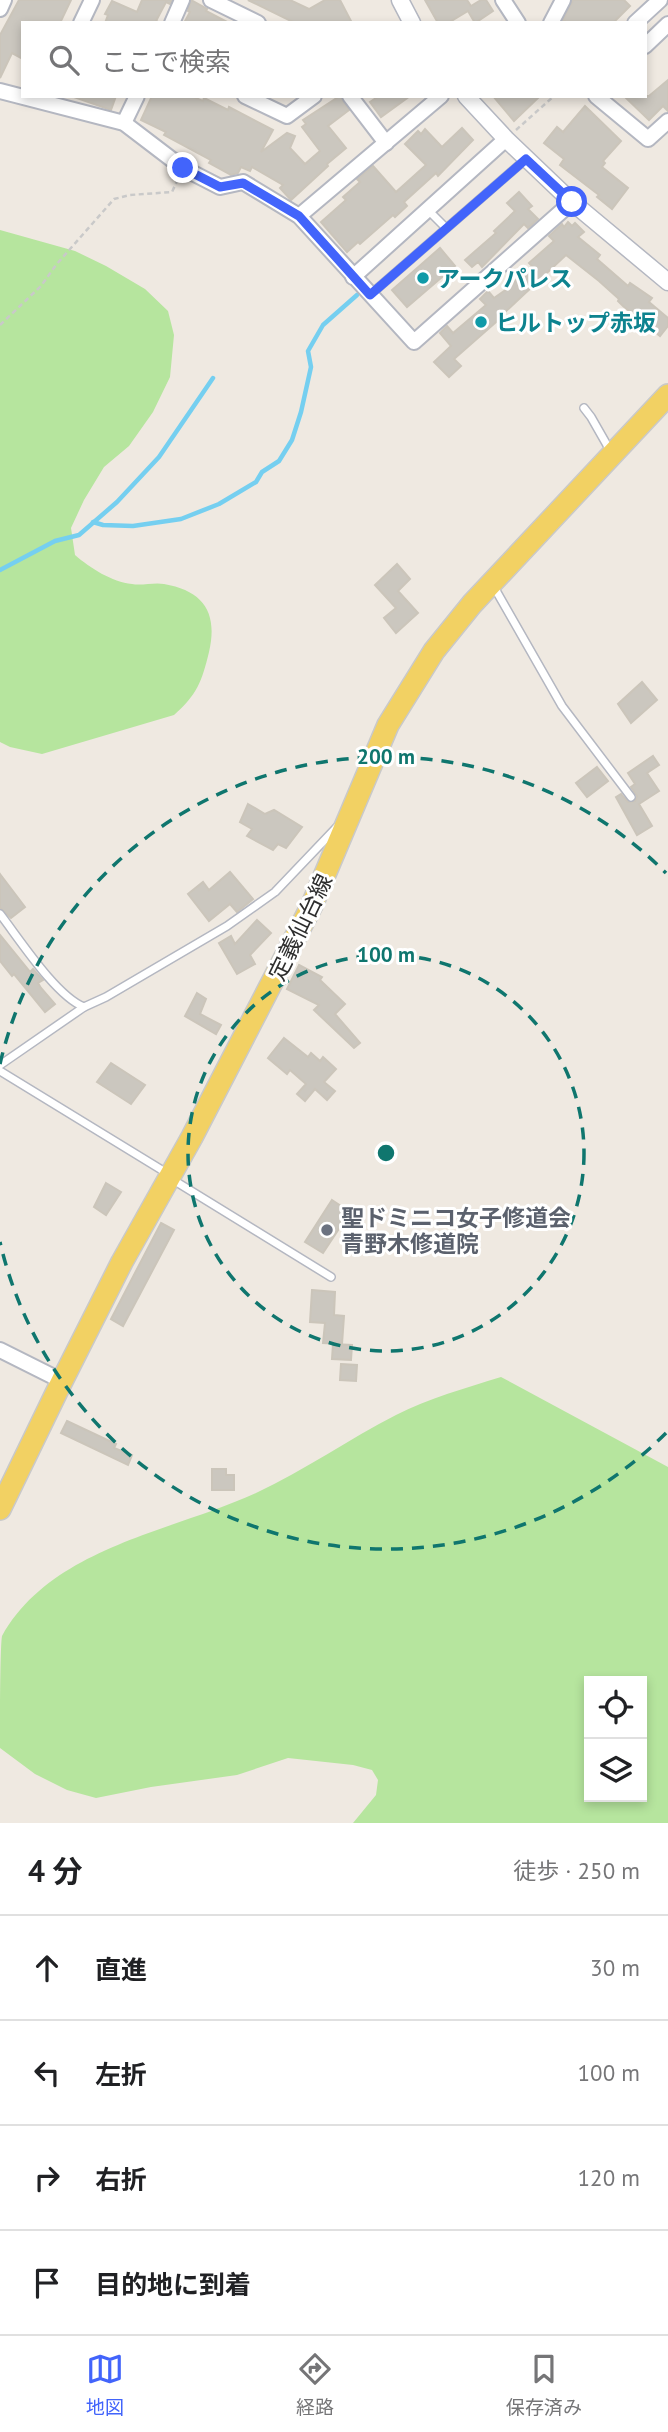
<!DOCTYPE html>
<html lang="ja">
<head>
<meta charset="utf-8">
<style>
  body { margin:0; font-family:"PT Sans","Noto Sans JP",sans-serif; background:#f6f6f6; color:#202124 }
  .controls { position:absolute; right:21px; bottom:21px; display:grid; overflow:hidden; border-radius:0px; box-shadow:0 4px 10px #0003 }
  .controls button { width:63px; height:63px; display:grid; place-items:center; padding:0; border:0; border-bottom:2px solid #e0e0e0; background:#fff; color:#202124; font:35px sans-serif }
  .stop { position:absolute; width:21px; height:21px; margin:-16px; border:5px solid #4264fb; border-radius:50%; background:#fff }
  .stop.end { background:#4264fb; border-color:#fff; box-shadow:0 2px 7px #0008 }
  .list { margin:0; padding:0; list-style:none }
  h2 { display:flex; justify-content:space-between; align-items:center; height:91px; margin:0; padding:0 28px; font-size:30px }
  h2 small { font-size:23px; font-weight:400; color:#757577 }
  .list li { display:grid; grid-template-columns:46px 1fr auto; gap:21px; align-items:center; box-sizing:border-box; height:105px; padding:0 28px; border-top:2px solid #e0e0e0 }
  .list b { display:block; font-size:26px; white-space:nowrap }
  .list em { font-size:23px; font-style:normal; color:#757577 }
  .icon { flex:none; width:38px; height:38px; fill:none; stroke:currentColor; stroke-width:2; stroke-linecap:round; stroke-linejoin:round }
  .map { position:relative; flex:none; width:668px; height:1823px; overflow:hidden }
  .search { position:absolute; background:#fff; box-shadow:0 4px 10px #0003; left:21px; right:21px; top:21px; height:77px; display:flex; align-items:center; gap:18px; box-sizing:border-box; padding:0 24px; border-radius:0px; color:#757577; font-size:26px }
  .sheet { height:511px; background:#fff }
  nav { display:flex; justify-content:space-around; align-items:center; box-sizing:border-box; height:98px; border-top:2px solid #e0e0e0; background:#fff; font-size:19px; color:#757577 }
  nav a { display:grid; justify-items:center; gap:4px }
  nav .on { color:#4264fb }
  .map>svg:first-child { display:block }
  .green { fill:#b6e59e; fill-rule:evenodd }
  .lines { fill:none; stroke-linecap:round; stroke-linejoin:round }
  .stream { stroke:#75cff0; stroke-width:4.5 }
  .building { fill:#cbc7bf; stroke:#cbc5ba; stroke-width:2 }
  .service-casing { stroke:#b4b7c1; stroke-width:10 }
  .minor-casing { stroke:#b4b7c1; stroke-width:18 }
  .tertiary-casing { stroke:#b4b7c1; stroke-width:19 }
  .primary-casing { stroke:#c9c9c9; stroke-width:24 }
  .path { stroke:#c9c9c9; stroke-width:2.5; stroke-dasharray:5 3.5; stroke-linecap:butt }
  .service { stroke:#fff; stroke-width:7 }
  .minor { stroke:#fff; stroke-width:14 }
  .tertiary { stroke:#fff; stroke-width:16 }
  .primary { stroke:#f2d163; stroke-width:21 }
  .route { stroke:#4264fb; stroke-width:9 }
  .ring { fill:none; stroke:#0f766e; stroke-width:3.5; stroke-dasharray:12 9 }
  .culture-dot { fill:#0f9aa8; stroke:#fff; stroke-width:2.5 }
  .worship-dot { fill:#6b7280; stroke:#fff; stroke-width:2.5 }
  .labels { text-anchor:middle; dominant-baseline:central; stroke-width:6; stroke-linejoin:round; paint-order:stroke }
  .culture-label { font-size:23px; font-weight:bold; fill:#0d838f; stroke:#fff; text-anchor:start }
  .street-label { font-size:23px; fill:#2e2e2e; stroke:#fff }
  .worship-label { font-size:23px; font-weight:bold; fill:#5b616d; stroke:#fff; text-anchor:start }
  .centre { fill:#0f766e; stroke:#fff; stroke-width:3.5 }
  .ring-label { font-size:21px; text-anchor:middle; font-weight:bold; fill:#0f766e; stroke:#fff; stroke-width:6; stroke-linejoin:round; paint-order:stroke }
</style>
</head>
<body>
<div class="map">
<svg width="668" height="1823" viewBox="0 0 668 1823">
  <rect width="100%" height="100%" fill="#efe9e1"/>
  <g class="green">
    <path d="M0,230L75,251L106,266L145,289L168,311L174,335L170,377L153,412L129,446L104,467L84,500L71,528L75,555C90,568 112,582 132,584C142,586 154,582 164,584C204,591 218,613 209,652C202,681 197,695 174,715L42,754L10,747L0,742Z"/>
    <path d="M501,1377L668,1467V1823H353L376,1795L378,1780L372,1770L353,1765L288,1758L237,1775L151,1787L96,1798L67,1790L35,1774L0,1748C0,1730 0,1646 2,1636C52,1547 171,1532 256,1493C305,1470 349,1439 396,1415C429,1398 466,1388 501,1377ZM589,1681H642V1797H589Z"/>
  </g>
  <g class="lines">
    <g class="stream">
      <polyline points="93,522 103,525 133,526 181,519 219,504 256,482 262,472 279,461 292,440 301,412 311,367 308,351 323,325 357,295"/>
      <polyline points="0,570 55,541 79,535 117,502 159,457 213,378"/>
    </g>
  </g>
  <g class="building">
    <polygon points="19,0 71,0 60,23 23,23 23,59 12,53 0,78 0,35"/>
    <polygon points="142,0 172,0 170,4 166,2 156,21 160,23 105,23 108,15 105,14 112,1 137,12"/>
    <polygon points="191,0 207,9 206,11 229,23 184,23 190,12 188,11"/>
    <polygon points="248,0 290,0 309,9 325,0 340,0 352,23 295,23"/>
    <polygon points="425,0 467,0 471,6 481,0 486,0 493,11 475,23 468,11 448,23 438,23"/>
    <polygon points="573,0 624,0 630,6 613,23 568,23 563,20"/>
    <polygon points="668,80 668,111 663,106 649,120 624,96 649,96"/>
    <polygon points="116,96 111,110 74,97 74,96"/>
    <polygon points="152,96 191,96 203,101 204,98 228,110 229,107 273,130 261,152 287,133 295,136 290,148 305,164 320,151 302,127 306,124 303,120 340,96 349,110 328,126 346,148 327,164 328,166 291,200 280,188 283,185 252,167 250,171 241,167 238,173 231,175 209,163 211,160 164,135 166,132 141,120"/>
    <polygon points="379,96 410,96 381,117 370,102"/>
    <polygon points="493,96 540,96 514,121"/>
    <polygon points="585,106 621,141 603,161 605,163 602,167 628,188 612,209 597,197 599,195 560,165 564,159 544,143 557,127 563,132"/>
    <polygon points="462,128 473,140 438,176 436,173 404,202 407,206 395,217 393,215 360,244 358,242 347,252 321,222 346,200 343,197 360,182 357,179 373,166 396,192 426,165 405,144 418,131 421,134 425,129 442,147"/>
    <polygon points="519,192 532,206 528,209 538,219 528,228 524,224 482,267 478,262 472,267 465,260 496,233 494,231 515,211 507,203"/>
    <polygon points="568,222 572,226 575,223 584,232 578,237 600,255 597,259 628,286 630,283 652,298 649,302 668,318 668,326 660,336 623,306 618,301 619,299 599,281 566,255 502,315 503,316 454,359 461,366 449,377 434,362 451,346 440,333 447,326 453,333 486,305 480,299 488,291 494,298 504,291 532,266 529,263 554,241 549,236 562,224 564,227"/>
    <polygon points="440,248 455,266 407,307 392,290"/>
    <polygon points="397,564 410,579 398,591 418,613 396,633 384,618 396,608 375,585"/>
    <polygon points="642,682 657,700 631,723 618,704"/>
    <polygon points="653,756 659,765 647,773 659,791 639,804 652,826 637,835 616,797 621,794 628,802 635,801 637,796 631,787 635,784 628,773"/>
    <polygon points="597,767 608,781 587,797 576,783"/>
    <polygon points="248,804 265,814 274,810 302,827 286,848 278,844 273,850 247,836 252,829 240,822"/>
    <polygon points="230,872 253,899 237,912 230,904 209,921 188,894 203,882 209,890"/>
    <polygon points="0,874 25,907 11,918 0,908"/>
    <polygon points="257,920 271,933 250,955 255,964 237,974 219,943 231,936 235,944"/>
    <polygon points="0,935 30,972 33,969 43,980 38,983 41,988 55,1004 45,1012 14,974 12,976 0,961"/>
    <polygon points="299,965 322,977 320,980 345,1004 335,1014 360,1043 354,1048 314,1010 319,1005 287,989"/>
    <polygon points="197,993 206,999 200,1014 221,1025 216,1034 185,1016"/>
    <polygon points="284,1038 308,1057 311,1053 320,1061 323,1057 336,1069 324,1082 335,1091 327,1100 315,1089 305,1101 297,1094 306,1084 290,1070 287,1074 268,1058"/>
    <polygon points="111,1063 145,1085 131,1104 97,1082"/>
    <polygon points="106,1183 121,1192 106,1215 94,1207"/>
    <polygon points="332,1200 350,1212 323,1253 305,1242"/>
    <polygon points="161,1223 174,1230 123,1326 111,1319"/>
    <polygon points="312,1290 335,1292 334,1315 344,1316 342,1344 323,1343 325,1323 310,1322"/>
    <polygon points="333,1344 352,1345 351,1360 332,1359"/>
    <polygon points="341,1364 357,1365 356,1381 340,1380"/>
    <polygon points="67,1421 116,1444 114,1448 132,1455 128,1465 61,1433"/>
    <polygon points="212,1469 226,1469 226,1475 234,1475 234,1490 212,1490"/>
  </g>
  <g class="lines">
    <defs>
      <g id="service">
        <polyline points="428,210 446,228"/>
        <polyline points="371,294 526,159"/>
        <polyline points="584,408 591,417 611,452"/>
        <polyline points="494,587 562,706 631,797"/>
        <path d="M0,914C20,940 56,996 84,1007L106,997L227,926L275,892L337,827"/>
        <polyline points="0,1065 84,1007"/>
        <polyline points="0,1071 170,1175"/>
        <polyline points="170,1178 331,1277"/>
      </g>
      <g id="minor">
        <polyline points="211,0 258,23"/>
        <polyline points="503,0 518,23"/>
        <polyline points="0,9 4,0"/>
        <polyline points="81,23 92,0"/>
        <polyline points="172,23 182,0"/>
        <polyline points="551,23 563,0"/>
        <polyline points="635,23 660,0"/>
        <polyline points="645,46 668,24"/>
        <polyline points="0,91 124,123 183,168 220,187 243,182 299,216 414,342 572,202"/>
        <polyline points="245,96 287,116 314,96"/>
        <polyline points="350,96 386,143"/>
        <polyline points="596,96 648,139 668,121"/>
        <polyline points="124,123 137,96"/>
        <polyline points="299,216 441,96"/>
        <polyline points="353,277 506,139"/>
        <polyline points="0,1350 62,1381"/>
      </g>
      <g id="tertiary">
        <polyline points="400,0 412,23"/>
        <polyline points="466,96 506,139 572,202 668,282"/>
      </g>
      <polyline id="primary" points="0,1509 62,1381 122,1262 192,1137 312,905 388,725 434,651 472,604 668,395"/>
    </defs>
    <use href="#service" class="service-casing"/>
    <use href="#minor" class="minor-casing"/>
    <use href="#tertiary" class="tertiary-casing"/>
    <use href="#primary" class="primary-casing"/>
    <g class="path">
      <polyline points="516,130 554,96"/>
      <polyline points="0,325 41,286 56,265 114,199 130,195 172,192 177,181"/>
    </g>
    <use href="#service" class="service"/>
    <use href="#minor" class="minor"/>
    <use href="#tertiary" class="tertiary"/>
    <use href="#primary" class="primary"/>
  </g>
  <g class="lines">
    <polyline class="route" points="183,168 220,187 243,183 299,216 370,295 526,159 572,202"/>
  </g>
  <g class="ring">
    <circle cx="386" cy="1153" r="198"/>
    <path d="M666 1433A396 396 0 0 1 0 1242M0 1064A396 396 0 0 1 666 873"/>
  </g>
  <g class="culture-dot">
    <circle cx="423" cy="278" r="7"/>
    <circle cx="481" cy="322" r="7"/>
  </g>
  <circle class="worship-dot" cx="327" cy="1230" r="7"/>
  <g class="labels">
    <g class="culture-label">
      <text x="437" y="278">アークパレス</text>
      <text x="495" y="322">ヒルトップ赤坂</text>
    </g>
    <g class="street-label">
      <text transform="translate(300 927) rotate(-64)">定義仙台線</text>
    </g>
    <g class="worship-label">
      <text x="341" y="1217">聖ドミニコ女子修道会<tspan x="341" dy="26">青野木修道院</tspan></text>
    </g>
  </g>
  <circle cx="386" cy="1153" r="10" class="centre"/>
  <g class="ring-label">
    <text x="386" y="764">200 m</text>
    <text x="386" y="962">100 m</text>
  </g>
</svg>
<div class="controls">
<button><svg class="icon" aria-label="locate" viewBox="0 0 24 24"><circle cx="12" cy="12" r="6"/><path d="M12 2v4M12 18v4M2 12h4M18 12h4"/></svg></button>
<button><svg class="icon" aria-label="layers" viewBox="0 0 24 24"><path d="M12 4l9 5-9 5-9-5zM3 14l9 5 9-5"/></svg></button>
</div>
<div class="stop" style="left:572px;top:202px"></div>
<div class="stop end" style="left:183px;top:168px"></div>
<div class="search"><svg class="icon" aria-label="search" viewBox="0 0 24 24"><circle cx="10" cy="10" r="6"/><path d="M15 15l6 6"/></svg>ここで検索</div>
</div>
<section class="sheet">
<h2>4 分<small>徒歩 · 250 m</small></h2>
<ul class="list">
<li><svg class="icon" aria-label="ahead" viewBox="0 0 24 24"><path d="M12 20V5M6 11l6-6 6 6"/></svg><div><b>直進</b></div><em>30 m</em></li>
<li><svg class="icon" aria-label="left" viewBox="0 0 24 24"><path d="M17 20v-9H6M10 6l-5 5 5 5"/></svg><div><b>左折</b></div><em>100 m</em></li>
<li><svg class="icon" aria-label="right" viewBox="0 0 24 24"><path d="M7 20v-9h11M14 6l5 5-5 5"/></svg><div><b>右折</b></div><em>120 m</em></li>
<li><svg class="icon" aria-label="arrive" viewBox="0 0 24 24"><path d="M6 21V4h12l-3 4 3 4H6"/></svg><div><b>目的地に到着</b></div></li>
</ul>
</section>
<nav>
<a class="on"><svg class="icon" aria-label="map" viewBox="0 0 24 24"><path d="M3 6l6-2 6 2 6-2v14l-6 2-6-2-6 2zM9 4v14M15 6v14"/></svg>地図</a>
<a><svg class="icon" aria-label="directions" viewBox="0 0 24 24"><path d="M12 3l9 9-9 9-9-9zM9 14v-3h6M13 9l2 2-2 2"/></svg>経路</a>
<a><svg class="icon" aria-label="saved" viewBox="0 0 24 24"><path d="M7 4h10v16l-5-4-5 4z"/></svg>保存済み</a>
</nav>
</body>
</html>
